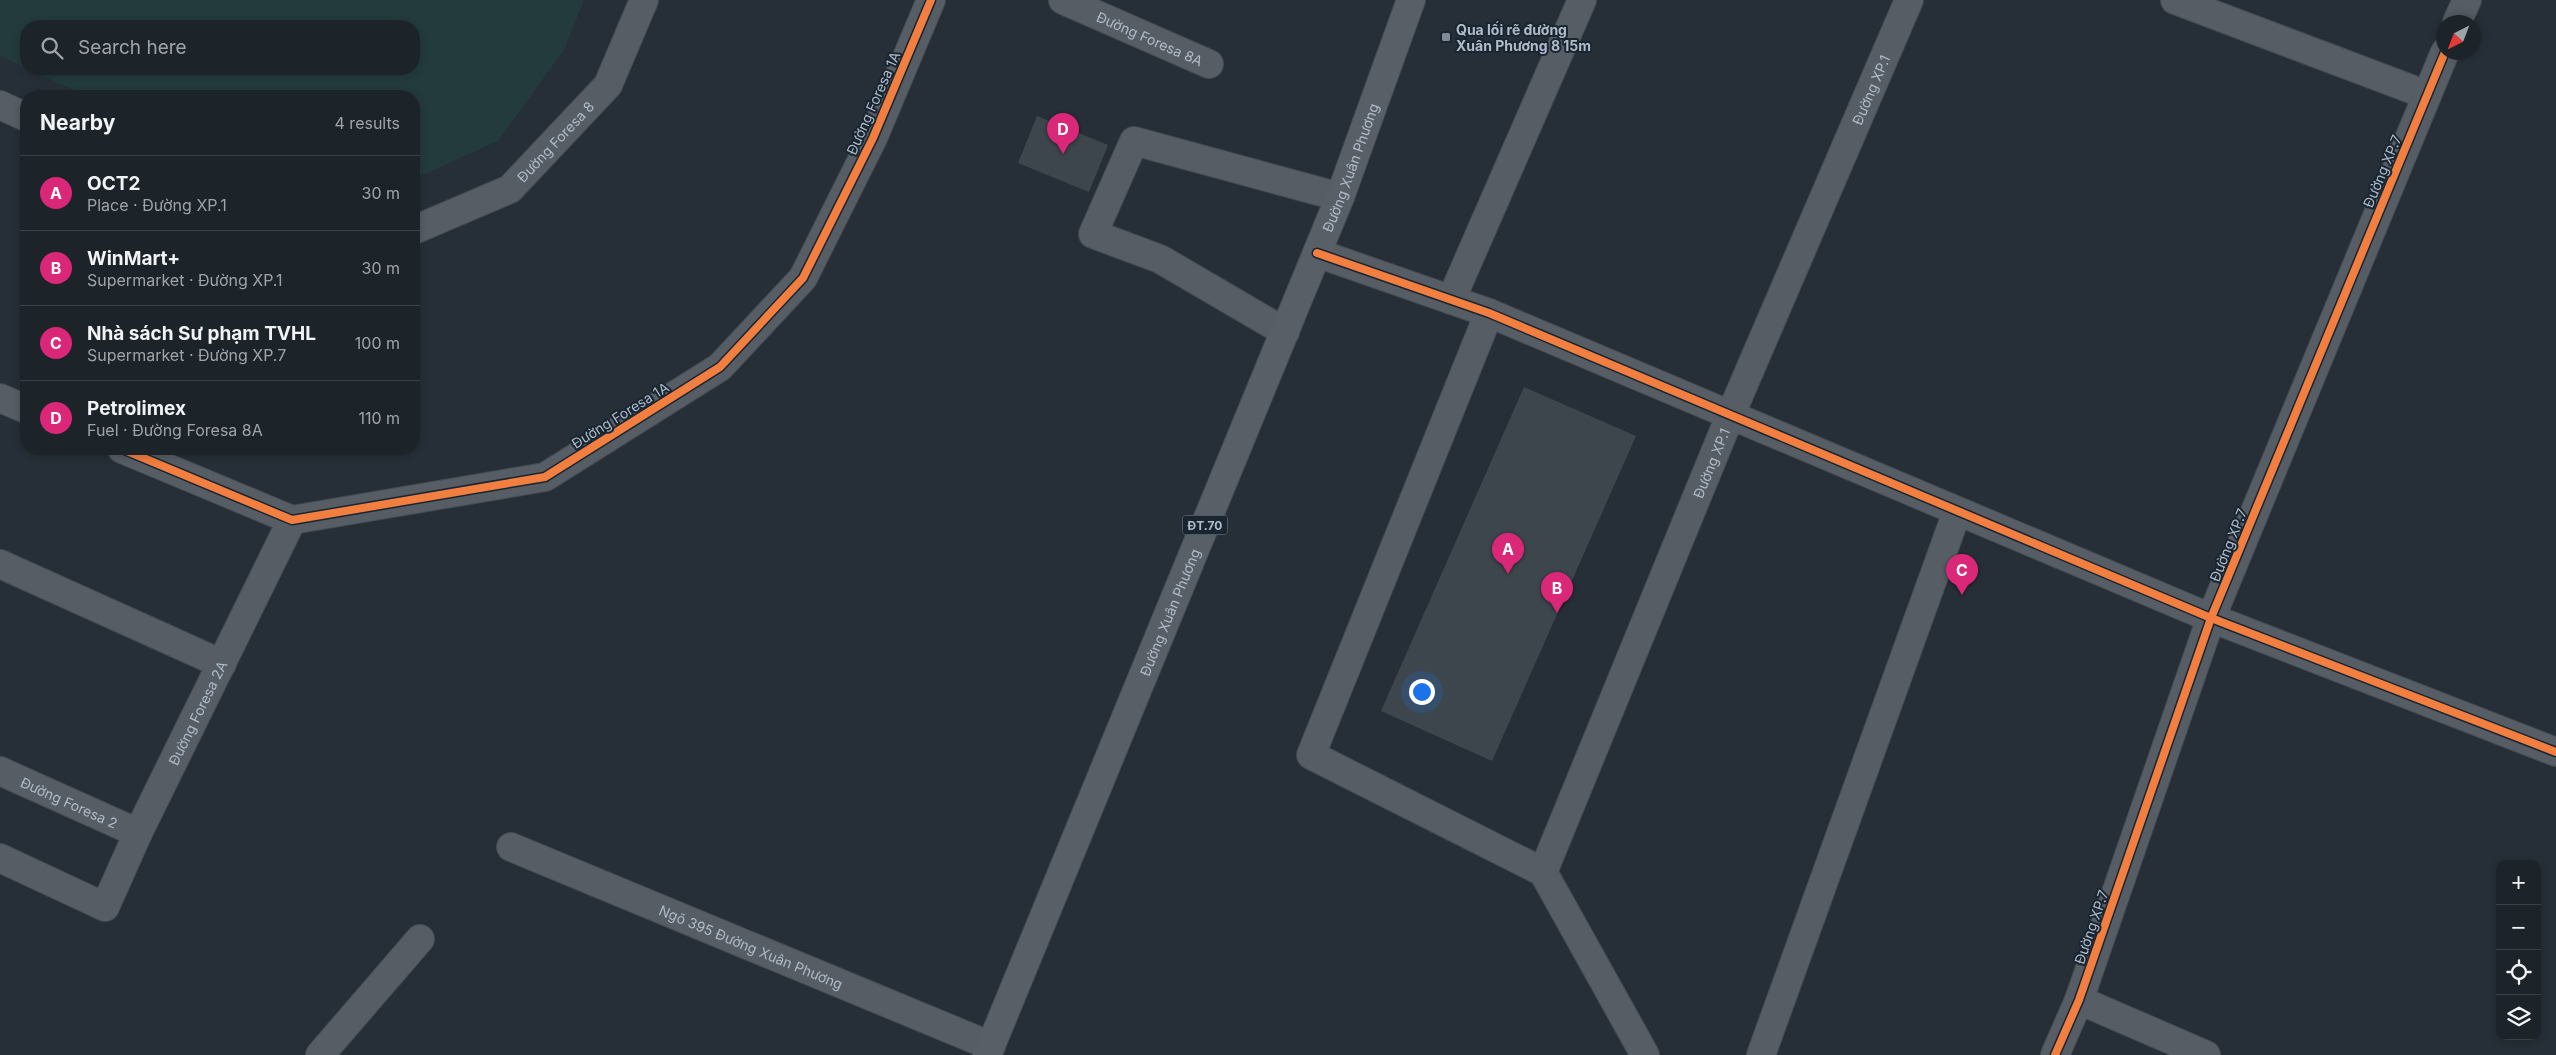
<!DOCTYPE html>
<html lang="en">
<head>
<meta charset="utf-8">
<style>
  body { margin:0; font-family:Inter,sans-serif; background:#292f35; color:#f1f3f6 }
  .controls { position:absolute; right:15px; bottom:15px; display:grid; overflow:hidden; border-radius:10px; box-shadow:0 2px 8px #0003 }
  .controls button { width:45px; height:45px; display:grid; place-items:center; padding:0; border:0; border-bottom:1px solid #3a4046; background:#1c2329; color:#f1f3f6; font:25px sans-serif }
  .compass { position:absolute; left:2436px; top:15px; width:45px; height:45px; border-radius:50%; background:#1c2329; box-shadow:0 2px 8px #0003; rotate:222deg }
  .you { position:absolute; left:1421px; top:691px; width:18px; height:18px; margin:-12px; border:4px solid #fff; border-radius:50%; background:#1a73e8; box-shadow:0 0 0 8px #1a73e833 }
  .badge { display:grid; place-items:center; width:32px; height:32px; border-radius:50%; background:#db2777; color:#fff; font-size:16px; font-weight:700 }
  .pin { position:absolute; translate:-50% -41px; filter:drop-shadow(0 1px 2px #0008) }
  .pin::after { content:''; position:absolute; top:26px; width:18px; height:15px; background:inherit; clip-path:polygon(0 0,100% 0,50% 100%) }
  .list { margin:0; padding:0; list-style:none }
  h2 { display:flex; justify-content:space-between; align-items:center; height:65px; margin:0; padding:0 20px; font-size:21px }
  h2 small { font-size:16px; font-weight:400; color:#a0a4a8 }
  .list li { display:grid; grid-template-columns:32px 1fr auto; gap:15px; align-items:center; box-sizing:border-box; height:75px; padding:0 20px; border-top:1px solid #3a4046 }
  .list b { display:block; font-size:19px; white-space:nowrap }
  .list p { margin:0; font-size:16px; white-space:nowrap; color:#a0a4a8 }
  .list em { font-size:16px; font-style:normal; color:#a0a4a8 }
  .icon { flex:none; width:28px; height:28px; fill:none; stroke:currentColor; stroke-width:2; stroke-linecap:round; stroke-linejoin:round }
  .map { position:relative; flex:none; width:2556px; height:1055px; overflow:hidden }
  .search { position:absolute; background:#1c2329; box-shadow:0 2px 8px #0003; left:20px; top:20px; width:400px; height:55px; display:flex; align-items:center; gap:12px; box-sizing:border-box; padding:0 18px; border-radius:20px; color:#a0a4a8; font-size:19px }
  .panel { position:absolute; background:#1c2329; box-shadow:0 2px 8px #0003; left:20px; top:90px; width:400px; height:365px; border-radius:20px }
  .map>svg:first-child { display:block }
  .green { fill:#233b3d }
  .building { fill:#3e464d }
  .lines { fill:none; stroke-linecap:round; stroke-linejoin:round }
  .minor-casing { stroke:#454b51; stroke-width:30 }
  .major-casing { stroke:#434b53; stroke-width:30 }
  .minor { stroke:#565d64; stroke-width:28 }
  .major { stroke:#595f67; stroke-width:28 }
  .cycleway-casing { stroke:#192632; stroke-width:11 }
  .cycleway { stroke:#f27e40; stroke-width:8 }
  .poi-dot { fill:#7f8a96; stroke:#192632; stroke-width:2 }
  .labels { text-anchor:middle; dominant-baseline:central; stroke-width:4; stroke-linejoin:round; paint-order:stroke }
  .shield { fill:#192632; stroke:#828e9c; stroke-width:1 }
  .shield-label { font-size:12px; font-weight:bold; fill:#afbbc9 }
  .poi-label { font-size:14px; font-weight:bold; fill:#afbbc9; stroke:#192632; text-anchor:start }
  .street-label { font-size:14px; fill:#afbbc9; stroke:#192632 }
</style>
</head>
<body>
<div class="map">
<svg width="2556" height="1055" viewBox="0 0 2556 1055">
  <rect width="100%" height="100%" fill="#262f37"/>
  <polygon class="green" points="0,0 584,0 564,50 498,141 414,179 414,96 87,96 27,69 414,69 414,26 26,26 26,68 0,56"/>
  <g class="building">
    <polygon points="1037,116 1108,145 1089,192 1018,163"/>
    <polygon points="1524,387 1636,436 1492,761 1381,711"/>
  </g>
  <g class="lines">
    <defs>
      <g id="minor">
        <path id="s1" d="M1063,0L1209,64"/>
        <polyline points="2175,0 2427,95"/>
        <polyline points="2457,22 2467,0"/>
        <polyline points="0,105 26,117"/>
        <path id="s2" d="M414,230L510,189L608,85L644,0"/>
        <polyline points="1317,253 1489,313 2211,618 2556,752"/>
        <polyline points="1451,300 1582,0"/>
        <polyline points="1489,313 1311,755 1543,872 1645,1055"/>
        <polyline points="1285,332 1160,259 1093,234 1134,141 1340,197"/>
        <polyline points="0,398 26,409"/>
        <polyline points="122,449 292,520 545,477 720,367 803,278 873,138 931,0"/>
        <polyline points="0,564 222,664"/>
        <path id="s3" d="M0,771L138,833"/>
        <path id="s4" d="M511,847L991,1046"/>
        <path id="s5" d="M0,858L105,907L138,833L292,520"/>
        <path id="s6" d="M1543,872L1730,416L1909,0"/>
        <polyline points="2079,1000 2206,1055"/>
        <polyline points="320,1055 420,939"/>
        <polyline points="1761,1055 1957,512"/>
        <polyline points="2055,1055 2079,1000 2211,618 2445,52"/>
      </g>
      <g id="major">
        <path id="s7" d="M987,1055L1340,197L1411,0"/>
      </g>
    </defs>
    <use href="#minor" class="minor-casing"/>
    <use href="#major" class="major-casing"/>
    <use href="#minor" class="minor"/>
    <use href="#major" class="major"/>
    <defs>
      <g id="cycleway">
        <polyline points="1317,253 1489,313 2211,618 2556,752"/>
        <polyline points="122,449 292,520 545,477 720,367 803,278 873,138 931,0"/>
        <polyline points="2055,1055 2079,1000 2211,618 2445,52"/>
      </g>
    </defs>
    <use href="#cycleway" class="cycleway-casing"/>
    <use href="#cycleway" class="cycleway"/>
  </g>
  <rect class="poi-dot" x="1441" y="32" width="10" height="10" rx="2.5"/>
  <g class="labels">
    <rect class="shield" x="1182.5" y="515.5" width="45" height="19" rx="4"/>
    <g class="shield-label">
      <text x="1205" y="525">ĐT.70</text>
    </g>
    <g class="poi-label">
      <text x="1456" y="29">Qua lối rẽ đường<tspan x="1456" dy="16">Xuân Phương 8 15m</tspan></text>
    </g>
    <g class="street-label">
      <text stroke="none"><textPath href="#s1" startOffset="95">Đường Foresa 8A</textPath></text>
      <text stroke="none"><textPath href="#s6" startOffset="848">Đường XP.1</textPath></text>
      <text transform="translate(873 103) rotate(-66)">Đường Foresa 1A</text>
      <text stroke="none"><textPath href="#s2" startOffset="170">Đường Foresa 8</textPath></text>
      <text stroke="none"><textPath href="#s7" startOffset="959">Đường Xuân Phương</textPath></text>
      <text transform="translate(2382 171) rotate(-67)">Đường XP.7</text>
      <text transform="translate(620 415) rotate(-32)">Đường Foresa 1A</text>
      <text stroke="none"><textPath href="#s6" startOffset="442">Đường XP.1</textPath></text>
      <text transform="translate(2228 545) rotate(-68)">Đường XP.7</text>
      <text stroke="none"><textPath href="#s7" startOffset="479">Đường Xuân Phương</textPath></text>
      <text stroke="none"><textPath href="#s5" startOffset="331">Đường Foresa 2A</textPath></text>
      <text stroke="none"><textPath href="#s3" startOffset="76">Đường Foresa 2</textPath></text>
      <text transform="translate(2091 927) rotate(-71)">Đường XP.7</text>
      <text stroke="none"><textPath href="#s4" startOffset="260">Ngõ 395 Đường Xuân Phương</textPath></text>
    </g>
  </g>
</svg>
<div class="controls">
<button>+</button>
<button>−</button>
<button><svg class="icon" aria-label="locate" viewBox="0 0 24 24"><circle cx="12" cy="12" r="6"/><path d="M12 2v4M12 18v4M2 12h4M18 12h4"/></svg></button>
<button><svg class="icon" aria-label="layers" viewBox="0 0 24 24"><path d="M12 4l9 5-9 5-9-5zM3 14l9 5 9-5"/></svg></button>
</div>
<svg class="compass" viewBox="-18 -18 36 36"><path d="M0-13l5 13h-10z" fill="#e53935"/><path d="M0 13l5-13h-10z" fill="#a0a4a8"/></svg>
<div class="you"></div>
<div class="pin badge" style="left:1508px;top:574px">A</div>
<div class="pin badge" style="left:1557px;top:613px">B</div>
<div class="pin badge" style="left:1962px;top:595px">C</div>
<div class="pin badge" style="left:1063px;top:154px">D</div>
<div class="search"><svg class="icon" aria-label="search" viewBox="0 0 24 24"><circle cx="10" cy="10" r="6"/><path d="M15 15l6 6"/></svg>Search here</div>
<section class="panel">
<h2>Nearby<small>4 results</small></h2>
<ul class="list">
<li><span class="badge">A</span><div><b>OCT2</b><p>Place · Đường XP.1</p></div><em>30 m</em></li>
<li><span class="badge">B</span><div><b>WinMart+</b><p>Supermarket · Đường XP.1</p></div><em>30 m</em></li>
<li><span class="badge">C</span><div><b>Nhà sách Sư phạm TVHL</b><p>Supermarket · Đường XP.7</p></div><em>100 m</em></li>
<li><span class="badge">D</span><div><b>Petrolimex</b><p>Fuel · Đường Foresa 8A</p></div><em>110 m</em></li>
</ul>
</section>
</div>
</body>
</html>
